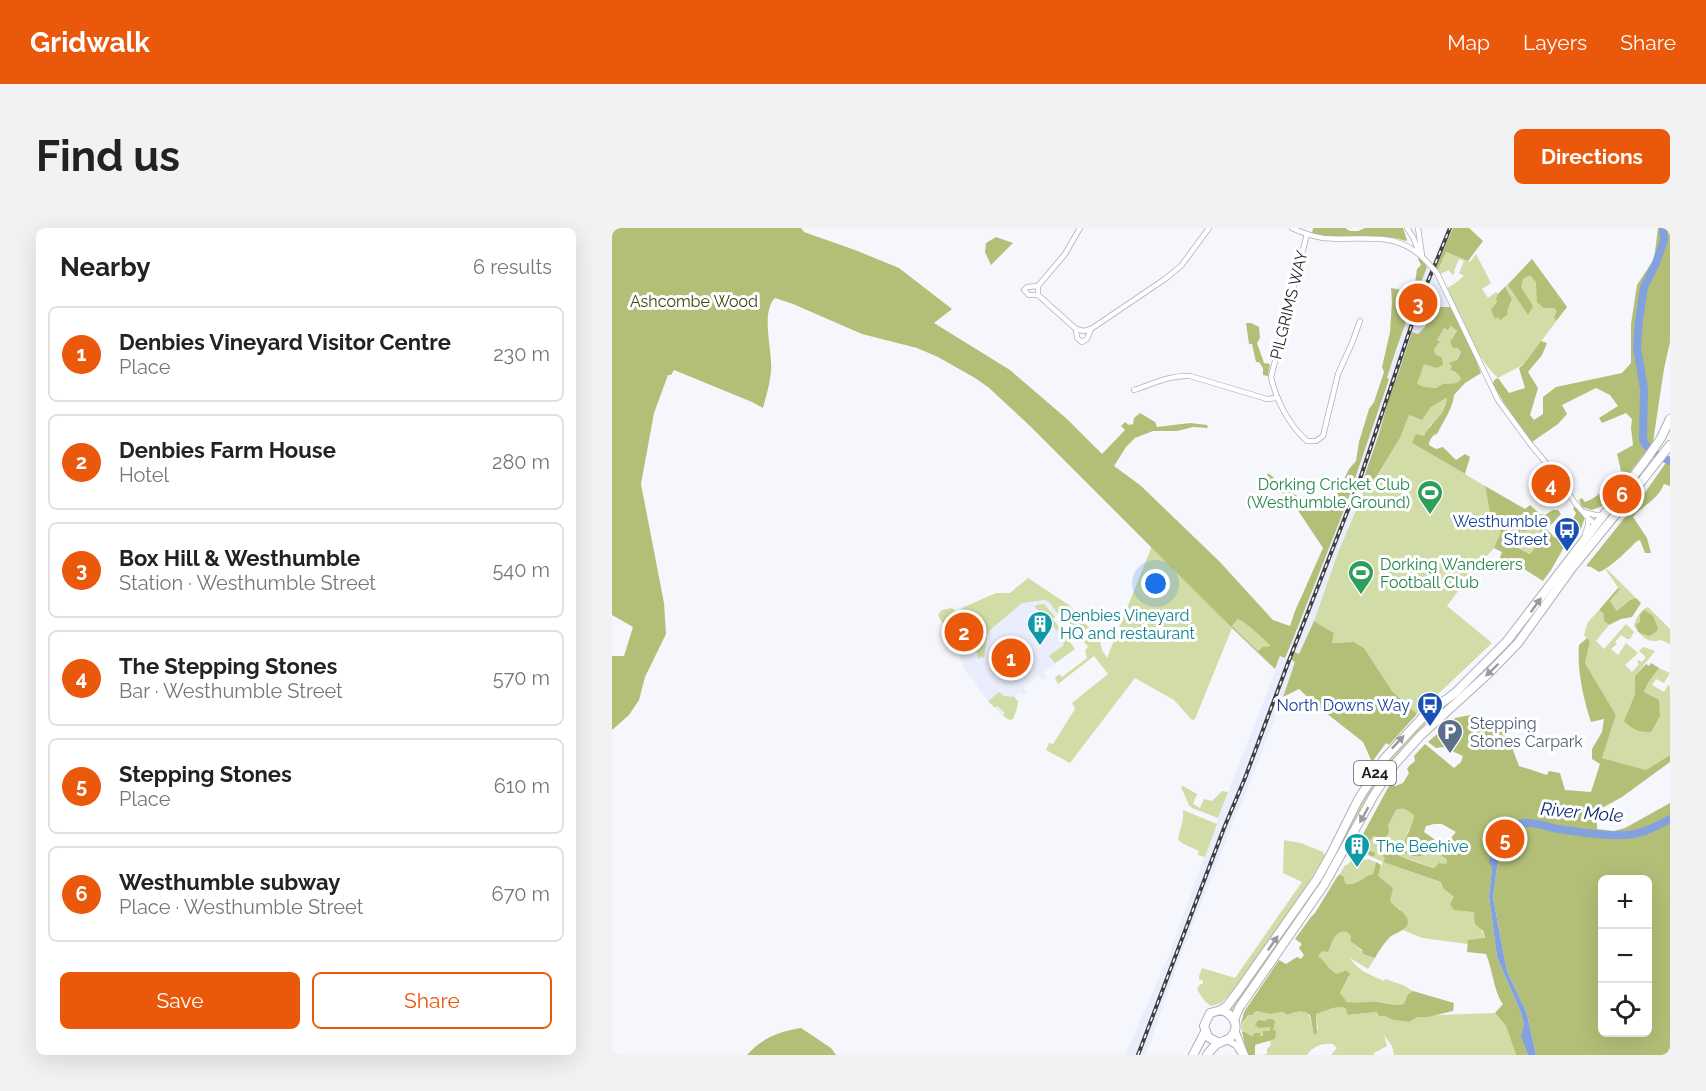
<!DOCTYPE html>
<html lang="en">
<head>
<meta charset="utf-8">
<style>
  body { margin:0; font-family:Raleway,sans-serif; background:#f2f2f2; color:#222 }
  .controls { position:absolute; right:18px; bottom:18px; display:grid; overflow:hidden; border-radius:9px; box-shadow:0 6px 24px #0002 }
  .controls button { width:54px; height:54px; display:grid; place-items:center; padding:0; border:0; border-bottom:2px solid #e0e0e0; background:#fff; color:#222; font:30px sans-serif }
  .you { position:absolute; left:544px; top:356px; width:21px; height:21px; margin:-15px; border:4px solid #fff; border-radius:50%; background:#1a73e8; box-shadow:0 0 0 9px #1a73e833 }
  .badge { display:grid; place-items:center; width:39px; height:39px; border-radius:50%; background:#ea580c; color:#fff; font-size:20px; font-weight:700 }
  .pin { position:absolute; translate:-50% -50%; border:3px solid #fff; box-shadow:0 2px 6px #0006 }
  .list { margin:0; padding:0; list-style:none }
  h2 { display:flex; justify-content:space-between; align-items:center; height:78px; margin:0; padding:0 24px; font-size:26px }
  h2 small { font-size:20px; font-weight:400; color:#767676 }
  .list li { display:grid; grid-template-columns:39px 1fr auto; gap:18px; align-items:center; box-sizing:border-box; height:96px; margin:0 12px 12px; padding:0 12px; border:2px solid #e0e0e0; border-radius:9px }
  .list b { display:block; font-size:22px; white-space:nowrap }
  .list p { margin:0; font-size:20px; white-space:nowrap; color:#767676 }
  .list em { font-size:20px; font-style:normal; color:#767676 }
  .actions { display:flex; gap:12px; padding:18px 24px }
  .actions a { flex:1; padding:14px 0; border:2px solid #ea580c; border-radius:9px; text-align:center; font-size:21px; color:#ea580c }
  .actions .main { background:#ea580c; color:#fff }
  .icon { flex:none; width:33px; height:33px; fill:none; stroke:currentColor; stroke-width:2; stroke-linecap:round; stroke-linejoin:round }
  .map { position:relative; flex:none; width:1058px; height:827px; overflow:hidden; border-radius:9px }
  header { display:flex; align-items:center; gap:36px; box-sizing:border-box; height:84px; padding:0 30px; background:#ea580c; color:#fff }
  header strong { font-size:28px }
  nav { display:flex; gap:33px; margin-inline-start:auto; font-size:21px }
  .intro { display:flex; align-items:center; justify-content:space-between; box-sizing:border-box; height:144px; padding:0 36px }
  h1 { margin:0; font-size:42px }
  .button { padding:15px 27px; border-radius:9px; background:#ea580c; color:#fff; font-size:21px; font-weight:700 }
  main { display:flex; gap:36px; padding:0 36px }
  aside { flex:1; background:#fff; border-radius:9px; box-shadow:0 6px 24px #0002 }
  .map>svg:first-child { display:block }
  .built { fill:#eaeefc }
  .green { fill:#d2dca6 }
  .forest { fill:#b3bf77; fill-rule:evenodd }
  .water { fill:#83a1de }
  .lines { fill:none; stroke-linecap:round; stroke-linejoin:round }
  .river { stroke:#83a1de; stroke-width:8 }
  .street-casing { stroke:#adb0ba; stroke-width:6 }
  .secondary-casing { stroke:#adb0ba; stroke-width:8 }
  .highway-casing { stroke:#adb0ba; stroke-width:10 }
  .street { stroke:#fff; stroke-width:4.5 }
  .secondary { stroke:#fff; stroke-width:6 }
  .highway { stroke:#fff; stroke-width:8 }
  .rail-casing { stroke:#404144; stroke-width:4 }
  .rail { stroke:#fff; stroke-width:1.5; stroke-dasharray:4.5; stroke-linecap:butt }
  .street-bridge-casing { stroke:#adb0ba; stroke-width:6; stroke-linecap:butt }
  .street-bridge { stroke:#fff; stroke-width:4.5 }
  .oneway { fill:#9a9a9c }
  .labels { text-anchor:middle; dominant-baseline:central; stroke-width:6; stroke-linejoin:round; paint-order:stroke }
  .shield { fill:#fff; stroke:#626264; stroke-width:1.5 }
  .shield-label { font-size:15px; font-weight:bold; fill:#1e1f22 }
  .park-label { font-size:16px; fill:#404710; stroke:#fff }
  .street-label { font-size:16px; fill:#1e1f22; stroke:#fff }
  .leisure-label { font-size:16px; fill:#27864d; stroke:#fff; text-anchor:end }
  .transit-label { font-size:16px; fill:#164399; stroke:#fff; text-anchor:end }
  .culture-label { font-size:16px; fill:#0d838f; stroke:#fff; text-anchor:start }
  .service-label { font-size:16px; fill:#4e5e75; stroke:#fff; text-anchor:start }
  .water-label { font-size:18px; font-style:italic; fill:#0e286f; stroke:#fff }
</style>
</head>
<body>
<header>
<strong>Gridwalk</strong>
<nav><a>Map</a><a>Layers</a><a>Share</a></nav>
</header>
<div class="intro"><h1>Find us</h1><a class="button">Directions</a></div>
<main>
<aside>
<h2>Nearby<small>6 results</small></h2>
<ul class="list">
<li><span class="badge">1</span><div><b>Denbies Vineyard Visitor Centre</b><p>Place</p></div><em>230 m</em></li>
<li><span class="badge">2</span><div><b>Denbies Farm House</b><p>Hotel</p></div><em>280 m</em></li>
<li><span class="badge">3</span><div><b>Box Hill &amp; Westhumble</b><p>Station · Westhumble Street</p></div><em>540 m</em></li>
<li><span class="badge">4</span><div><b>The Stepping Stones</b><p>Bar · Westhumble Street</p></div><em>570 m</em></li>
<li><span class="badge">5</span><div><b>Stepping Stones</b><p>Place</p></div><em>610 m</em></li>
<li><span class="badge">6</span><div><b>Westhumble subway</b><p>Place · Westhumble Street</p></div><em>670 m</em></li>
</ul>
<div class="actions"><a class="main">Save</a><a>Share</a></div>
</aside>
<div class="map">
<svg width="1058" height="827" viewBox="0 0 1058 827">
  <rect width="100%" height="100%" fill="#f5f7fd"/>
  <g class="built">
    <polygon points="815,39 825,51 841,85 805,156 756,263 750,266 727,322 702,393 687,426 677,421 749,235 777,151 775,150 787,114 803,65"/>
    <polygon points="406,357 437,374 446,386 441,391 463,421 432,444 435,449 434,450 431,452 427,448 412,459 415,465 412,466 407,465 403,469 406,473 405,480 401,491 398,492 391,488 379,476 368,463 360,449 358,450 350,436 351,435 345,424 347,423 326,387 330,382 340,380 345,385 352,379 384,365 398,365"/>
    <polygon points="669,428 683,434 671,469 629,578 628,577 622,591 619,600 568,729 534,827 513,827 557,727 606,590"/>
  </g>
  <g class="green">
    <path d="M834,24L858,34L864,26L879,55L870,61L876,70L884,64L886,66L890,62L920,31L955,79L912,136L886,150C864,130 847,87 835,60L842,56L852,48L847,45L852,33L847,31L842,43L843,44L840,47L837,42L828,46L826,42Z"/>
    <polygon points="839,98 845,102 842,109 849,124 840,139 841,144 847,147 849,151 845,155 831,156 825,160 813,159 805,156 813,132 832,100"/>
    <polygon points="836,170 831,187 818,197 812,208 800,215 873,258 879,291 890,304 882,320 858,347 835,378 880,415 805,486 780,463 752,420 742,414 720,415 722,405 702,393 727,322 751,266 757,263 788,210 797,187 810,192 819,179"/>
    <polygon points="926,300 931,306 931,311 919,326 901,317 907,308 907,302 912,304 917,301"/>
    <polygon points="985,301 987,301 893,425 806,507 723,634 621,785 617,782 719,633 759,558 776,534 803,504 875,438"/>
    <polygon points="540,318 620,400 583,491 580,492 562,472 523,450 458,535 434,522 437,515 441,516 463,481 460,475 496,446 482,428 446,456 443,450 447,446 450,449 475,430 473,422 476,419 449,384 446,386 437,374 432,372 410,375 378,402 375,408 372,430 369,429 366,431 365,424 358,416 350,421 348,419 345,421 326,387 330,382 340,380 345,385 352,379 384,365 398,365 416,350 457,377 488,412 490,422 495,430"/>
    <polygon points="995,341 1024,370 1018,372 1005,383 998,373 1007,361 994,342"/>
    <polygon points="432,376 443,389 441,391 463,421 443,435 437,428 452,417 451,415 453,413 432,386 430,387 423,379 424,377"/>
    <path d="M1036,379L1058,401V416L1049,412C1036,416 1030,409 1022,398C1023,391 1029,381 1036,379Z"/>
    <polygon points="987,382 992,386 992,393 997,397 984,413 992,421 1014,396 1022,404 1018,411 1015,411 1009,407 1003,414 1005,416 999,421 1006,427 1014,415 1026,425 1013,437 1020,444 1027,436 1025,434 1027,432 1030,434 1034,429 1027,423 1031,419 1043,423 1023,448 1023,466 1015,485 1032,465 1036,455 1047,440 1058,445 1052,455 1044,451 1040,457 1052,464 1056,457 1058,458 1058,527 1034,542 990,530 1004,487 973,435 978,414 972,407 976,394"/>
    <path d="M626,391C639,397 648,409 660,418L646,423L620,398Z"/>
    <polygon points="387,464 392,468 401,469 401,468 406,473 405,480 401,491 398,492 391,488 393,485 385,478 383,480 376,473"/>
    <polygon points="571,558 585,566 581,576 588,580 592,571 600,573 610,563 616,564 606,590 580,580 577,577 569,559"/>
    <path d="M789,580L795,582L802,587L801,596L795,605L809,628C820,623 826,624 835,632L834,637L827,635L823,640L793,630H773L771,634L829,654L831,660L862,684L873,711L856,712V716L810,710L791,702L796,696L788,681L781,677L777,673L781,660L770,653L765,648L771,634L760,629L762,628L754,621L761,608L772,612L776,598L784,582Z"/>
    <polygon points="571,582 605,596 593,629 586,627 587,623 570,615 566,611 571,591"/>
    <path d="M672,612L689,615L711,624L713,628L690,665L621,764L609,775L600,778C593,775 589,768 585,761L588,756H591V753L587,751V748L590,740L623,750L690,654L671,645Z"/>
    <path d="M743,629L755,632L756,631L764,634L761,646C752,652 743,658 733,655L732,649L728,646L733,637H735Z"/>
    <path d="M728,703L735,704L739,708L738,713L750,723L751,726L763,730L756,741L738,730C746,743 759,747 772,753L773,751L791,757L801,763L796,766L792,776C782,778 773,773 762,774C748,774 736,781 728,765L737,749L732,743L725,747L718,742L706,728L723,706Z"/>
    <path d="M730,779L734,781L737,787L766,784L781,792L797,794L806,789L827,787L883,785L894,798L904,827H782L780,818L772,807L775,818L762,825V827H719L725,820L721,816C709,815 702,818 695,827H649L655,826V821L659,817L658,812L663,811L658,803H652V808C647,808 642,809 639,807C635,806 634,804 630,804L629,796H631L636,787L644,783L658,786L670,784L676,787C684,783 690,782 697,787L702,806L706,802L704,786L721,780Z"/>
  </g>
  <g class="forest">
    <path d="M0,0H189L192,4L243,22L287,40L340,81L322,95L398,142L455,191L490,226L513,202L509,198L513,194L517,197L521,196L522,190L528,185L543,194L545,199L578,195L595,197L596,200L581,199L565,203H541L523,210L514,219L502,238L528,257L608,334L661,392L678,398L683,383L711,320L687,284L655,247L656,245L700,280L713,282L723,279L722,271L737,241L744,233L747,214L757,181L762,174L772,144L770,139L778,104L780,74L779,60L795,63L800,55H803L805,41L809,37L806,31L807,29L815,39C801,75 787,111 775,150L777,151L734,277L677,421L673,430L668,428L663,441L620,400L418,198L376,159L363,150L326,129L305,120L250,106L181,76L163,70C148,85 161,123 159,143C158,156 154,168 151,180L140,174L62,142L59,147H56L42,185L29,256L52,375L54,406L33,449L27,472L17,487L0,502V428H12L21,399L0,387ZM626,391C637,396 650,410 659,418L651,419L646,423L620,398Z"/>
    <path d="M701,0H733L738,3H746L753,0H791L795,12L794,13C763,2 730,15 700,5Z"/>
    <polygon points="841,0 857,0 871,13 856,33 834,24 826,42 823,39"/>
    <path d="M1046,0H1058V114L1052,141L1041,214L993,277L980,282L970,279L967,272L970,270L973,274C986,270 1000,254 1009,243L1005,226L1021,217L1019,200L1020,191L1014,185L990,195L987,190L1006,178L998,167L984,160L950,177L955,186L946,196L920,214L892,175L881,156L882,152L886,150L897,165L913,160L907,140L912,136L929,113L935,115L930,127L916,144L926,160L918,187L922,192L931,186V169L944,159L1010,145L1019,135V96L1025,57L1042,31Z"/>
    <polygon points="384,9 401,15 379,37 373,24 374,15"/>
    <polygon points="920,31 955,79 944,93 942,89 945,83 942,80 932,80 925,74 924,54 918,47 911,51 909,59 921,78 916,87 896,57"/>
    <polygon points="893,59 900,71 896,80 895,87 888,92 886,89 883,91 879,82 885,74 884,70 886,68 885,67"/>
    <path d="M820,79H838L858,117L869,145L853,155L842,167C841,180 831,194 825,206C820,207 817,213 817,217L824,221L831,219L844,232L853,226L858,229L853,246L800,215L804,206L812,208C821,190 832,191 835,170L819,179L810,192L797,187L788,210L756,263L751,266L749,258L767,206L782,152H784L800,104L806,106C810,102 815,97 817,92C818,87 817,84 820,79ZM839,98L845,103L838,114L841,120H846L849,124L845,132L837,135L840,139L838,141L847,147L849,151L845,155L831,156L824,160L813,159L805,156L812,136L824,140L831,137L830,130L823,126L822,122L826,115H829L825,112L832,100L836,102Z"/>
    <polygon points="634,95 639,95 647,99 648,110 645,115 652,135 658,136 656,148 651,147 651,140 647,134 644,134 640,116 637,116"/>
    <path d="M1058,229V258L1052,256C1045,273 1032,276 1021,289L1035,310L1039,325H1033L1028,312L1025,313C1016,322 997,341 987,344L979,339L974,338L1034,263Z"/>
    <path d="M873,258L913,281L918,277L928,286L933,287L941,282H946L949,286L939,297L937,295L933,299L943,310L950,305L954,307L961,296L960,293L964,285L961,281L963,277L973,289L969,301L957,317L951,321L939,342L931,353L898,332L895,338L887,344L883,343L890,324L882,320L889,304L879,291ZM926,300L931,306V311L918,326L901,317L907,308L908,302L912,304L917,301Z"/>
    <polygon points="1006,360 1008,361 998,373 1005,383 1018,372 1024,370 1029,375 1020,389 1009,391 997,397 992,393 992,386 987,382"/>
    <polygon points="1032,382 1041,388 1046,400 1044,404 1037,408 1026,404 1024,396 1028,394 1028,387"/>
    <polygon points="702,393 722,405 720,415 742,414 752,420 780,463 805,486 777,517 774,515 760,534 751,514 704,477 687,461 671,469 683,434 678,431 681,423 687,426"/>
    <path d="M975,410L978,414L973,435L1004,487L990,530L1034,542L1058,527V534L1010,569L990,580L985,587V601L1002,603L1013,600L1058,575V827H924L915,786L895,743L890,718L881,669L887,626L880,642L877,668L885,729L909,785L912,797V816L916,827H904L894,798L883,785L891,776C883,767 880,740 874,726L855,724L856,712L873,710L871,703L863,696L862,684L842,682L838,676L842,669L831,660L829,654L771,634L773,630L771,628L772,626L780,624C786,629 813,637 822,640L827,635L834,636L835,632C822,621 822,625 808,628C803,629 798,627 793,625C791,606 800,604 802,587C795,582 792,579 784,582L776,598L777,604L772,612L761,608L754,621L763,625L762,628L760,629L744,619L778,556L783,558L791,555L797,545L795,541L797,538L803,533L802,528L813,516L842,540L849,534L851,528L831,519L824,520L816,514L843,490L858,487L893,501L907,538L935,547L937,543L948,545L953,562L979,564L988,536L980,531V521L990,504L992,491L979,494C971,469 965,443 967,417ZM822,596H830L844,604L832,618L830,622L826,620L822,611L812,604L814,598ZM990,652H1036V804H990Z"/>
    <path d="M1039,435L1047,440L1036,455L1032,464L1047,472L1048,488L1039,504C1027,504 1021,502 1012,493L1023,466V448L1034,436L1037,438Z"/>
    <path d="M764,634L769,637L766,648L781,660L778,673C783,680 791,682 795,690C800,702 783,704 777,710C771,716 767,723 763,730L751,726L750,722L738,713L739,708L735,704C722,702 721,713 716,724L710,723L706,728C714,734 716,742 725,746L732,743H735L738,746L728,765L735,774C746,776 756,773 766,774C775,775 783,778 792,776L796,766L801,763L842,775L841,783L816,789H806L797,794L781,792L773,788H767L765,784L736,787L734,781L730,779L721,780L704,786L705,805L702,807L698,787C690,782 684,783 676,787L670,784L658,786L644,783L640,787H636L630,796H629L632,784L667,732L674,736L685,729L689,731L692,727L687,720L690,716L683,711L699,689L703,685L725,649L728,646L732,649L733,655C745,659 750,649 761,646Z"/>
    <polygon points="656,791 661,791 663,794 661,802 664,803 663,811 643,817 643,827 635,827 630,804 633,804 640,808 643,805 648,805 648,808 651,808 651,803 658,803 658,799 647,800 643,797 646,792 654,793"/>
    <path d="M189,800L219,820L224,827H135C150,810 166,804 189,800Z"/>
  </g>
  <polygon class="water" points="882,622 887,626 881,669 890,718 895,743 915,786 924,827 916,827 909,808 912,797 909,785 885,729 877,668"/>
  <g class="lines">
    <g class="river">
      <path d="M1051,0L1052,12L1044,35L1032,59L1027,93L1025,119L1032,161L1031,212C1036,223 1047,228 1058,233"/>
      <path d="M881,634C884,622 897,597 910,595C922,593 934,599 946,601C969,604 1011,612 1033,603C1042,600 1050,595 1058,591"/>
    </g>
    <defs>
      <g id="street">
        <polyline points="468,0 453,26 426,58 426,67 464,101 472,103 479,101 553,51 569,38 597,0"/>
        <path d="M680,0C690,5 700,8 711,10C752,14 784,0 815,34"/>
        <polyline points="795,0 801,9"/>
        <polyline points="806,0 810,27"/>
        <path d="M695,6L659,149C664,172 677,197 695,213H704L711,208L726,146L740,115L748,93"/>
        <polyline points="802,11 806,22"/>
        <polyline points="825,45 886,172 919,217 949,253 963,275 976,290 985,298"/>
        <polyline points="426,67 417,67 412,62 415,59 426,58"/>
        <polyline points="464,101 465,110 470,114 475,111 479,101"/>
        <path d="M522,162C541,156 557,147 578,148L655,171L665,170"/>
        <polyline points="972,284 983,287 990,287"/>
        <polyline points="973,307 976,297 976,290"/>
      </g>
      <g id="secondary">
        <polyline points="623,802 633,827"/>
        <polyline points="615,812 624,817 630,826"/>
      </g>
      <g id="highway">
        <polyline points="609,782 615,778 627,762 705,651 719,626 746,572 772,531 812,488 843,465 895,413 1033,233 1049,210 1058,191"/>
        <polyline points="622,792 627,780 712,657 762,567 782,537 809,507 878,444 906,415 960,340 1004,286 1058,217"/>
        <polyline points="581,827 593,804"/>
        <path d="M595,827C598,823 601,819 605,816C610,813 615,813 619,809C629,798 621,786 609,782L598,785L592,798L596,809L607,815"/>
      </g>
    </defs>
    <use href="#street" class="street-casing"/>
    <use href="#secondary" class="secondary-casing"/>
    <use href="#highway" class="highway-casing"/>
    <use href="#street" class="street"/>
    <use href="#secondary" class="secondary"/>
    <use href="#highway" class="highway"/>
    <defs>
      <polyline id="rail" points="526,827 612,600 633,550 676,435 748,251 807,75 838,0"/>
    </defs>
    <use href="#rail" class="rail-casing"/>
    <use href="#rail" class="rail"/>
    <defs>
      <polyline id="street-bridge" points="815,34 825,45"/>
    </defs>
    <use href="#street-bridge" class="street-bridge-casing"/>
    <use href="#street-bridge" class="street-bridge"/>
  </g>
  <defs><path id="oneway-solid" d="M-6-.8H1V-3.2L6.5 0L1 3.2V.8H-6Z" transform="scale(1.5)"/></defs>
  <g class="oneway">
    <use href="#oneway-solid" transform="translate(924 377) rotate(-54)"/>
    <use href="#oneway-solid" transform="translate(880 442) rotate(136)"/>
    <use href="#oneway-solid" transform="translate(786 514) rotate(-47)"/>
    <use href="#oneway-solid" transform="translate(752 587) rotate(119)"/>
    <use href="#oneway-solid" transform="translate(661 715) rotate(-55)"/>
  </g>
  <defs>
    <symbol id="stadium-pin" viewBox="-11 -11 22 30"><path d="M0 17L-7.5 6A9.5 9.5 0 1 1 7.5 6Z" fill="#2e9e5b" stroke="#fff"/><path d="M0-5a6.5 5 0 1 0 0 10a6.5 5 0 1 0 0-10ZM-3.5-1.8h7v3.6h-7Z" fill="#fff"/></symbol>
    <symbol id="bus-pin" viewBox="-11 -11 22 30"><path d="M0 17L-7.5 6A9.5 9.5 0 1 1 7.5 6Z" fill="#1a4fb4" stroke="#fff"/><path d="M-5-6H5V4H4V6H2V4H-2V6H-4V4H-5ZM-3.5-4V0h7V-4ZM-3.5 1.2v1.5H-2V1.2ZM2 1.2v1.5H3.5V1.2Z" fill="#fff"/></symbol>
    <symbol id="building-pin" viewBox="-11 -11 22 30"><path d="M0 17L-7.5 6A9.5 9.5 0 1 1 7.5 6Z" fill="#0f9aa8" stroke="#fff"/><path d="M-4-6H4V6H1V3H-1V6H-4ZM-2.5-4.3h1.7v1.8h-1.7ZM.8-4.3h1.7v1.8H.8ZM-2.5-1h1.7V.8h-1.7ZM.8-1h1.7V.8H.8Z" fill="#fff"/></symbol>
    <symbol id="parking-pin" viewBox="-11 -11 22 30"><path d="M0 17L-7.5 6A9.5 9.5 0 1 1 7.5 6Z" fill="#5c6f8a" stroke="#fff"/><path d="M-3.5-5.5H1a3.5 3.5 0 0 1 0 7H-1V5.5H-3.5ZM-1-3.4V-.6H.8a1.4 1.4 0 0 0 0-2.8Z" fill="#fff"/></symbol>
  </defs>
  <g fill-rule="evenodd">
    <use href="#stadium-pin" x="803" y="250" width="30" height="40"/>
    <use href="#bus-pin" x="940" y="287" width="30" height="40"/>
    <use href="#stadium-pin" x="734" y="330" width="30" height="40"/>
    <use href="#building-pin" x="413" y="381" width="30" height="40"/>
    <use href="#bus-pin" x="803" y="462" width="30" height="40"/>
    <use href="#parking-pin" x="823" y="489" width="30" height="40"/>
    <use href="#building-pin" x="730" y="603" width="30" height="40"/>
  </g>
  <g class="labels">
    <rect class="shield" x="742" y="533" width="42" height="24" rx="4.5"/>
    <g class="shield-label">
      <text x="763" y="545">A24</text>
    </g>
    <g class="park-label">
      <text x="82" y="73">Ashcombe Wood</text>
    </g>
    <g class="street-label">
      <text transform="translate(677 77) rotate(-76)">PILGRIMS WAY</text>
    </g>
    <g class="leisure-label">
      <text x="798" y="256">Dorking Cricket Club<tspan x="798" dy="18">(Westhumble Ground)</tspan></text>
      <text x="768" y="336" text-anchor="start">Dorking Wanderers<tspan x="768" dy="18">Football Club</tspan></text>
    </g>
    <g class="transit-label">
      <text x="936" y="293">Westhumble<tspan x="936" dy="18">Street</tspan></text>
      <text x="798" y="477">North Downs Way</text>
    </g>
    <g class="culture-label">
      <text x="448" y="387">Denbies Vineyard<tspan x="448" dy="18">HQ and restaurant</tspan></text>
      <text x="764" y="618">The Beehive</text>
    </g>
    <g class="service-label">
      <text x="858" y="495">Stepping<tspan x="858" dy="18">Stones Carpark</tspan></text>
    </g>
    <g class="water-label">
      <text transform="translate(970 584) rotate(5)">River Mole</text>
    </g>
  </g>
</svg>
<div class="controls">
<button>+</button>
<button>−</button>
<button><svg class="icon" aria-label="locate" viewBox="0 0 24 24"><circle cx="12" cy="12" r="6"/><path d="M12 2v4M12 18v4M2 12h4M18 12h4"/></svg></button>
</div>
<div class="you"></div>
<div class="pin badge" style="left:399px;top:430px">1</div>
<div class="pin badge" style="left:352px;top:404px">2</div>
<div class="pin badge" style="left:806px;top:75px">3</div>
<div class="pin badge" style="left:939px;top:256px">4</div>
<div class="pin badge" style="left:893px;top:611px">5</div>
<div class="pin badge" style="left:1010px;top:266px">6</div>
</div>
</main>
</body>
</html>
